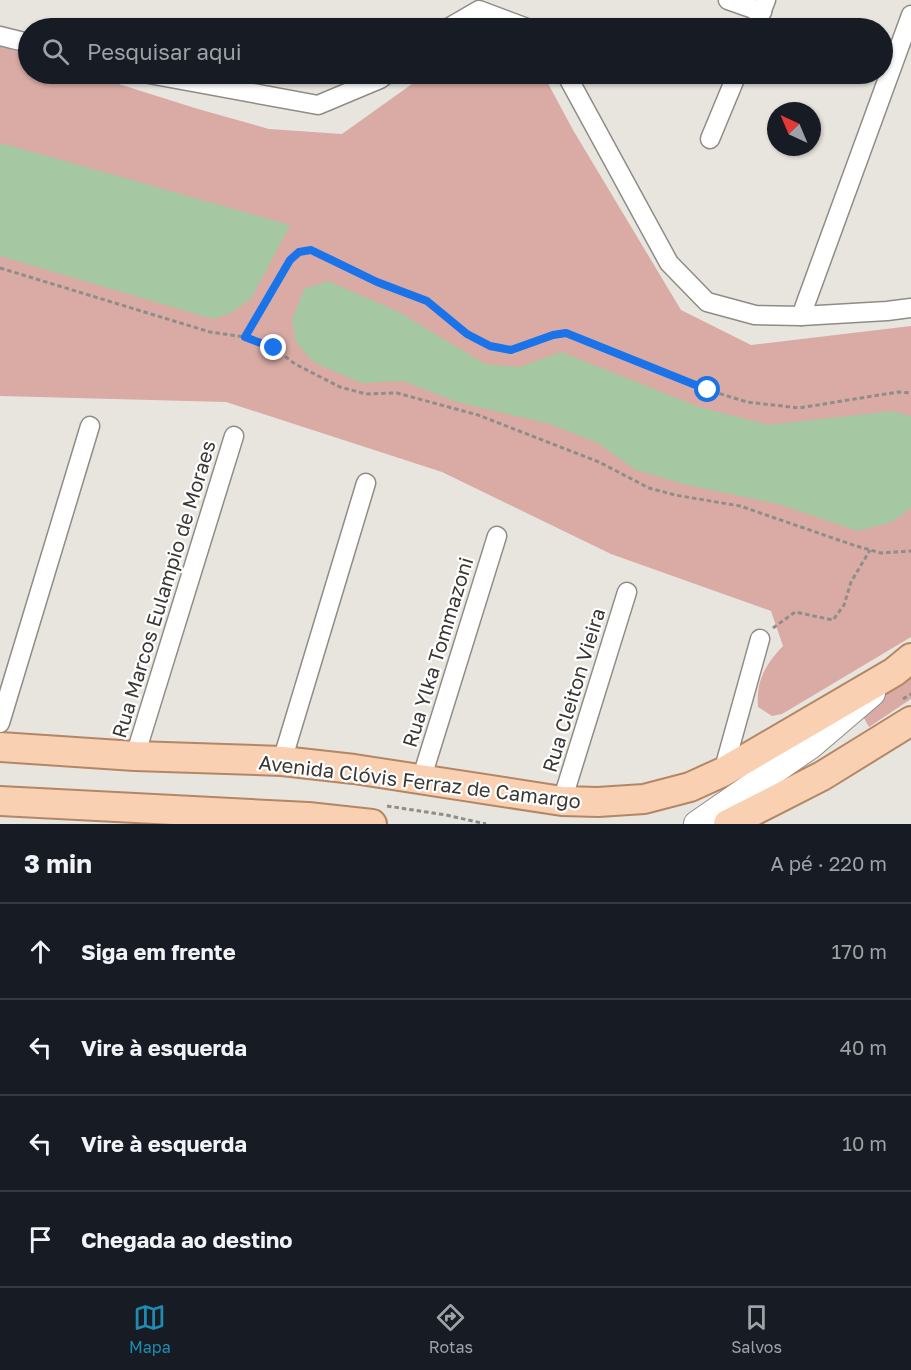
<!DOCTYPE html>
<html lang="pt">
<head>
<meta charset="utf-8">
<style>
  body { margin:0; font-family:"Golos Text",sans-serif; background:#20242c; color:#f1f3f6 }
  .compass { position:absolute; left:767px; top:102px; width:54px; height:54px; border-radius:50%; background:#171b24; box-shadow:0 2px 4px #0004; rotate:316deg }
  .stop { position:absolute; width:18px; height:18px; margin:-14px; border:4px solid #1a73e8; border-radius:50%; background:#fff }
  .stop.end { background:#1a73e8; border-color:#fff; box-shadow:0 2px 6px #0008 }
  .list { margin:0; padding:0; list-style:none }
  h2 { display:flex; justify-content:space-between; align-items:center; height:78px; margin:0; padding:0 24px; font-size:26px }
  h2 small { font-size:20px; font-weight:400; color:#9ea1a6 }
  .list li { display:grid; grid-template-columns:39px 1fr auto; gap:18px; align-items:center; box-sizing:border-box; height:96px; padding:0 24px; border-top:2px solid #363941 }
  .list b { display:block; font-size:22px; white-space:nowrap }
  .list em { font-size:20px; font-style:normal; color:#9ea1a6 }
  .icon { flex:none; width:33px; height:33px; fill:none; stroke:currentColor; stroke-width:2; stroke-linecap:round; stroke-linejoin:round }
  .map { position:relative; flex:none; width:911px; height:824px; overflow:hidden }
  .search { position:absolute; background:#171b24; box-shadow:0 2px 4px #0004; left:18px; right:18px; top:18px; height:66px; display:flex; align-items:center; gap:15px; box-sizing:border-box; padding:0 21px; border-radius:33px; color:#9ea1a6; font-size:22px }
  .sheet { height:462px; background:#171b24 }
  nav { display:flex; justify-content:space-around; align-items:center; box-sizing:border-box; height:84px; border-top:2px solid #363941; background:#171b24; font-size:16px; color:#9ea1a6 }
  nav a { display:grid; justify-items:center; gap:3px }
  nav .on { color:#208bb2 }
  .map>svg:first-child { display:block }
  .green { fill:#d9aba4 }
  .water { fill:#a5c7a1 }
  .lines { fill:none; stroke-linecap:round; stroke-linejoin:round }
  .minor-casing { stroke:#8f8c86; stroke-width:21 }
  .secondary-casing { stroke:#8f8c86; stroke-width:28 }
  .primary-casing { stroke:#b38665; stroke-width:32 }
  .path { stroke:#8f8d89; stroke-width:3; stroke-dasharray:4.5 3; stroke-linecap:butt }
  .minor { stroke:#fff; stroke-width:18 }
  .secondary { stroke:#fff; stroke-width:26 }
  .primary { stroke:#f9d0b2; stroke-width:28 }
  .route { stroke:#1a73e8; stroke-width:8 }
  .labels { text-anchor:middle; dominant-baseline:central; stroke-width:4.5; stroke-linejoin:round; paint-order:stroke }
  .street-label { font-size:20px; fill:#393835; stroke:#fff }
</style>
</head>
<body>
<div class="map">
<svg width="911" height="824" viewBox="0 0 911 824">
  <rect width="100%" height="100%" fill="#e8e5df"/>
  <g class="green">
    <path d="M0,46L28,55V74H87L198,109L269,129L342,134L426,74H543L573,130L681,310L751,345L911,326V637L782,714L772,716L758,707C756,681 765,665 783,646L771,611L611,554L442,472L226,402L0,396Z"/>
    <polygon points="911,676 911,699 869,727 861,713"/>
  </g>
  <g class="water">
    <polygon points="0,144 8,145 290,225 251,299 231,313 213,319 0,256"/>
    <polygon points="328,281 399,312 485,364 519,367 561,352 699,407 769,425 892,411 911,416 911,508 892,522 858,531 778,504 683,484 634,469 598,443 550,424 457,402 403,381 361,383 313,362 296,342 292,320 304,289"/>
  </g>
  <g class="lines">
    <defs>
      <g id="minor">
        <polyline points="728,0 762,12"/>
        <polyline points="448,28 479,10 527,28"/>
        <polyline points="755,28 766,0"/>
        <polyline points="0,36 28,43"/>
        <polyline points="149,74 318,105 380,79 387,74"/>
        <polyline points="566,74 669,263 707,302 755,315 801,316 911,15"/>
        <polyline points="710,139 737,74"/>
        <polyline points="801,316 887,311 911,308"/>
        <polyline points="0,723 90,426"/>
        <polyline points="135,756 234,436"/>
        <polyline points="282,761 366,483"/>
        <polyline points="723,772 760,639"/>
        <polyline points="421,780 497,536"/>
        <polyline points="562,801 627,592"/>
      </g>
      <polyline id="secondary" points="697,824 810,746 872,693"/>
      <g id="primary">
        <polyline points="0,747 135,756 282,761 354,769 562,801 598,802 644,799 690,787 723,772 894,672 911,658"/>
        <polyline points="0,801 308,817 372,824"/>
        <polyline points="728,824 822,776 911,721"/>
      </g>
    </defs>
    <use href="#minor" class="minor-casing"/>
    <use href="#secondary" class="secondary-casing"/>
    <use href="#primary" class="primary-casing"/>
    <g class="path">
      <polyline points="0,268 210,332 245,337 274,348 295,364 340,387 366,394 397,393 478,415 599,462 649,488 675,495 740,506 856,546 881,553 911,551"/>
      <polyline points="245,337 290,260 299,252 311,250 377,282 427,301 467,335 490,346 511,350 553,335 566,333 708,390 747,402 799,408 898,392 911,393"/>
      <polyline points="773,628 795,612 833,620 844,605 851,582 870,550"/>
      <polyline points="903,699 911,694"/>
      <polyline points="387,806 446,815 486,824"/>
    </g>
    <use href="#minor" class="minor"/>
    <use href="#secondary" class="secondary"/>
    <use href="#primary" class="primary"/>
  </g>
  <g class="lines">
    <polyline class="route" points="274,348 245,337 290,260 299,252 311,250 377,282 427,301 467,334 490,346 511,350 553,335 566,333 708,390"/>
  </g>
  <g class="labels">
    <g class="street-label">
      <text transform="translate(163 589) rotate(-73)">Rua Marcos Eulampio de Moraes</text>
      <text transform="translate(437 652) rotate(-73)">Rua Ylka Tommazoni</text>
      <text transform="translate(573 690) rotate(-73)">Rua Cleiton Vieira</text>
      <text transform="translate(420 781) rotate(7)">Avenida Clóvis Ferraz de Camargo</text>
    </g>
  </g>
</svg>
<svg class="compass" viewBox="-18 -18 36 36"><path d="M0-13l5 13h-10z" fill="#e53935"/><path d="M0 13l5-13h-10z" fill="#9ea1a6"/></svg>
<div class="stop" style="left:708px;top:390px"></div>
<div class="stop end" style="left:274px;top:348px"></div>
<div class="search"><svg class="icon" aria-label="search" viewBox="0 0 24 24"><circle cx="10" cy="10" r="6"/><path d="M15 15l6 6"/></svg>Pesquisar aqui</div>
</div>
<section class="sheet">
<h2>3 min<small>A pé · 220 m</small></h2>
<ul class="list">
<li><svg class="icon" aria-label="ahead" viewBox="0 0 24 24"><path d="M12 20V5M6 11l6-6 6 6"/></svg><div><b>Siga em frente</b></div><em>170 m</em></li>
<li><svg class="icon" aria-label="left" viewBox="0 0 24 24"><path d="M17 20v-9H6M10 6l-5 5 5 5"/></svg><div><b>Vire à esquerda</b></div><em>40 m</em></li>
<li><svg class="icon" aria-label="left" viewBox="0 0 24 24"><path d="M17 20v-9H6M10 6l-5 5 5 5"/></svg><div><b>Vire à esquerda</b></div><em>10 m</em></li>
<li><svg class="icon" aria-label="arrive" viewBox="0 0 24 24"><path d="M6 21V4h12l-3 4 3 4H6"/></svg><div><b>Chegada ao destino</b></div></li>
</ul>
</section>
<nav>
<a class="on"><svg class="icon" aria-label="map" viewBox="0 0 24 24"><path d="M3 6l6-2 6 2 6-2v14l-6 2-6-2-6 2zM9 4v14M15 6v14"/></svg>Mapa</a>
<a><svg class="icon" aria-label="directions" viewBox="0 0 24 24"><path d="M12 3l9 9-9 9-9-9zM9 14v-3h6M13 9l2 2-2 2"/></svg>Rotas</a>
<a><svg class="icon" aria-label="saved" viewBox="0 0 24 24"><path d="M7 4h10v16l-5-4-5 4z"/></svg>Salvos</a>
</nav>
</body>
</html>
